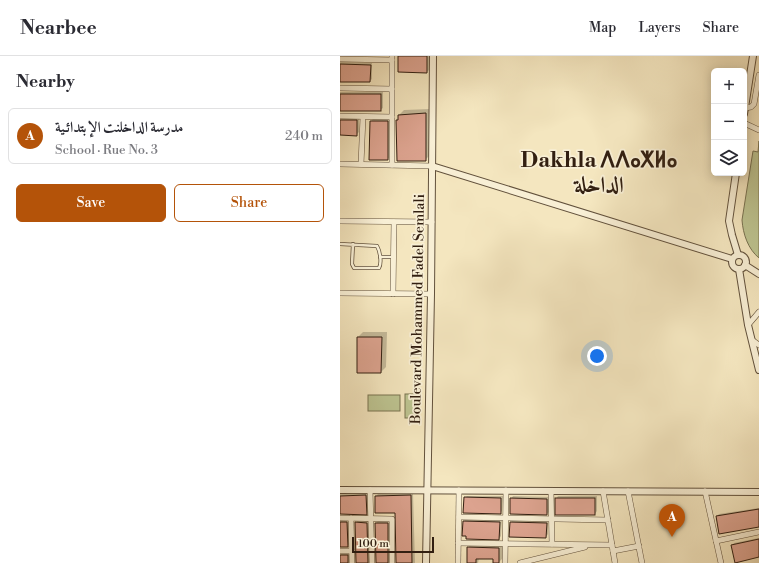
<!DOCTYPE html>
<html lang="en">
<head>
<meta charset="utf-8">
<style>
  body { margin:0; font-family:"Libre Bodoni",Amiri,"Noto Sans Tifinagh",serif; background:#f2f2f3; color:#2b2b33 }
  .controls { position:absolute; right:12px; top:12px; display:grid; overflow:hidden; border-radius:6px; box-shadow:0 2px 10px #0003 }
  .controls button { width:36px; height:36px; display:grid; place-items:center; padding:0; border:0; border-bottom:1px solid #e1e1e2; background:#fff; color:#2b2b33; font:20px sans-serif }
  .scale { position:absolute; left:12px; bottom:10px; width:82px; box-sizing:border-box; padding-left:4px; border:2px solid #321f11; border-top:0; font-size:11px; line-height:14px; white-space:nowrap; color:#321f11; -webkit-text-stroke:3px #f8efd5; paint-order:stroke }
  .you { position:absolute; left:257px; top:300px; width:14px; height:14px; margin:-10px; border:3px solid #fff; border-radius:50%; background:#1a73e8; box-shadow:0 0 0 6px #1a73e833 }
  .badge { display:grid; place-items:center; width:26px; height:26px; border-radius:50%; background:#b45309; color:#fff; font-size:13px; font-weight:700 }
  .pin { position:absolute; translate:-50% -33px; filter:drop-shadow(0 1px 2px #0008) }
  .pin::after { content:''; position:absolute; top:21px; width:14px; height:12px; background:inherit; clip-path:polygon(0 0,100% 0,50% 100%) }
  .list { margin:0; padding:0; list-style:none }
  h2 { display:flex; justify-content:space-between; align-items:center; height:52px; margin:0; padding:0 16px; font-size:17px }
  h2 small { font-size:13px; font-weight:400; color:#7c7c81 }
  .list li { display:grid; grid-template-columns:26px 1fr auto; gap:12px; align-items:center; box-sizing:border-box; height:56px; margin:0 8px 8px; padding:0 8px; border:1px solid #e1e1e2; border-radius:6px }
  .list b { display:block; font-size:15px; white-space:nowrap }
  .list p { margin:0; font-size:13px; white-space:nowrap; color:#7c7c81 }
  .list em { font-size:13px; font-style:normal; color:#7c7c81 }
  .actions { display:flex; gap:8px; padding:12px 16px }
  .actions a { flex:1; padding:9px 0; border:1px solid #b45309; border-radius:6px; text-align:center; font-size:14px; color:#b45309 }
  .actions .main { background:#b45309; color:#fff }
  .icon { flex:none; width:22px; height:22px; fill:none; stroke:currentColor; stroke-width:2; stroke-linecap:round; stroke-linejoin:round }
  .map { position:relative; flex:none; width:419px; height:507px; overflow:hidden }
  header { display:flex; align-items:center; gap:24px; box-sizing:border-box; height:56px; padding:0 20px; background:#fff; border-bottom:1px solid #e1e1e2 }
  header strong { font-size:19px }
  nav { display:flex; gap:22px; margin-inline-start:auto; font-size:14px }
  main { display:flex }
  aside { flex:1; background:#fff }
  .map>svg:first-child { display:block }
  .green { fill:#bdc491; stroke:#787251 }
  .shadow { fill:#0003 }
  .building { fill:#dca38f; stroke:#321f11 }
  .lines { fill:none; stroke-linecap:round; stroke-linejoin:round }
  .service-casing { stroke:#62513c; stroke-width:4 }
  .minor-casing { stroke:#62513c; stroke-width:6 }
  .tertiary-casing { stroke:#62513c; stroke-width:8 }
  .service { stroke:#f8efd5; stroke-width:2.5 }
  .minor { stroke:#f8efd5; stroke-width:5 }
  .tertiary { stroke:#f8efd5; stroke-width:6 }
  .labels { text-anchor:middle; dominant-baseline:central; stroke-width:3.5; stroke-linejoin:round; paint-order:stroke }
  .street-label { font-size:14px; fill:#321f11; stroke:#f8efd5 }
  .town-label { font-size:22px; font-weight:bold; fill:#321f11; stroke:#f8efd5 }
</style>
</head>
<body>
<header>
<strong>Nearbee</strong>
<nav><a>Map</a><a>Layers</a><a>Share</a></nav>
</header>
<main>
<aside>
<h2>Nearby<small></small></h2>
<ul class="list">
<li><span class="badge">A</span><div><b>مدرسة الداخلنت الإبتدائـية</b><p>School · Rue No. 3</p></div><em>240 m</em></li>
</ul>
<div class="actions"><a class="main">Save</a><a>Share</a></div>
</aside>
<div class="map">
<svg width="419" height="507" viewBox="0 0 419 507">
  <rect width="100%" height="100%" fill="#f4e6bf"/>
  <filter id="stains"><feTurbulence type="fractalNoise" baseFrequency=".005" numOctaves="4"/><feColorMatrix values="0 0 0 0 .2 0 0 0 0 .09 0 0 0 0 .02 0 0 0 .5 -.17"/></filter>
  <radialGradient id="worn" r=".72"><stop offset=".6" stop-color="#630" stop-opacity="0"/><stop offset="1" stop-color="#630" stop-opacity=".3"/></radialGradient>
  <g class="green">
    <path d="M419,85V202C408,193 403,178 402,164L413,95L418,96Z"/>
    <rect x="65" y="338" width="10" height="24"/>
    <rect x="28" y="339" width="32" height="16"/>
  </g>
  <g class="shadow">
    <polygon points="59,0 92,0 92,11 87,16"/>
    <polygon points="0,6 32,7 32,23 30,25 0,25"/>
    <polygon points="0,36 43,36 43,52 40,54 0,54"/>
    <polygon points="90,53 90,99 85,104 57,64 59,63 59,59 64,54"/>
    <polygon points="36,60 52,60 52,98 48,103 31,65"/>
    <polygon points="0,62 19,63 19,76 16,79 0,78"/>
    <polygon points="23,276 47,276 46,311 41,316 18,316 18,281"/>
    <polygon points="73,437 75,507 57,507 56,456 36,440 38,438"/>
    <polygon points="0,438 28,438 29,455 26,458 0,457"/>
    <polygon points="127,440 163,440 162,455 160,457 125,442"/>
    <polygon points="173,440 209,441 209,456 207,458 171,457 171,443"/>
    <polygon points="218,440 257,440 257,455 255,458 216,458 216,443"/>
    <polygon points="419,452 419,470 377,460 379,458"/>
    <polygon points="0,463 9,464 10,488 7,490 0,491"/>
    <polygon points="126,463 162,464 161,480 159,483 124,465"/>
    <polygon points="18,464 29,465 32,507 17,507 16,467"/>
    <polygon points="173,464 208,465 208,478 206,481 171,466"/>
    <polygon points="38,465 50,465 51,507 37,507 36,467"/>
    <polygon points="419,482 419,500 392,490 394,487"/>
    <polygon points="131,488 162,488 163,502 159,506 154,506 154,502 139,502 138,507 128,507 128,492"/>
    <polygon points="0,496 10,497 11,507 0,507 0,500 4,501 0,498"/>
  </g>
  <g class="building">
    <polygon points="58,0 87,0 87,17 58,16"/>
    <polygon points="0,8 31,9 30,26 0,26"/>
    <rect x="0" y="38" width="41" height="17"/>
    <polygon points="86,57 86,105 57,105 56,64 58,64 58,59"/>
    <polygon points="0,64 17,64 17,80 0,79"/>
    <polygon points="30,65 48,65 48,104 29,104"/>
    <polygon points="17,281 42,281 41,317 17,317"/>
    <polygon points="26,439 27,459 0,458 0,440"/>
    <polygon points="71,439 72,507 56,507 55,457 35,457 35,440"/>
    <polygon points="124,441 161,442 161,458 123,457"/>
    <polygon points="170,442 207,443 207,459 170,458"/>
    <rect x="215" y="442" width="40" height="17"/>
    <polygon points="419,453 419,471 379,478 376,460"/>
    <polygon points="123,465 160,466 159,484 126,483 126,480 122,480"/>
    <polygon points="0,466 7,466 8,491 0,491"/>
    <polygon points="15,466 27,467 28,507 16,507"/>
    <polygon points="170,466 207,467 206,482 169,481"/>
    <polygon points="35,467 48,467 48,507 36,507"/>
    <polygon points="419,483 419,501 395,507 391,489"/>
    <polygon points="127,491 159,492 159,507 153,507 153,503 136,503 136,507 127,507"/>
    <rect x="0" y="499" width="8" height="8"/>
  </g>
  <g class="lines">
    <defs>
      <g id="service">
        <path d="M0,188L37,190C40,195 42,207 39,212H14L12,208L13,188"/>
        <polyline points="40,201 53,201"/>
      </g>
      <g id="minor">
        <polyline points="0,3 52,4"/>
        <polyline points="0,32 52,33"/>
        <polyline points="405,52 411,51 414,48 419,19"/>
        <polyline points="0,60 52,61"/>
        <polyline points="404,67 419,74"/>
        <polyline points="0,108 92,110"/>
        <polyline points="21,108 23,61"/>
        <polyline points="52,109 52,0"/>
        <polyline points="0,165 92,166"/>
        <polyline points="0,237 91,238"/>
        <polyline points="53,238 54,166"/>
        <polyline points="408,269 419,256"/>
        <polyline points="412,284 419,289"/>
        <polyline points="30,434 32,507"/>
        <polyline points="211,435 212,488"/>
        <polyline points="263,435 275,507"/>
        <polyline points="288,435 302,507"/>
        <polyline points="365,435 381,507"/>
        <polyline points="119,461 268,464"/>
        <polyline points="0,462 52,463 52,507"/>
        <polyline points="11,462 12,507"/>
        <polyline points="376,485 419,476"/>
        <polyline points="118,487 272,489"/>
        <polyline points="0,495 12,495"/>
        <polyline points="273,495 299,490"/>
        <polyline points="118,507 119,434"/>
        <polyline points="165,507 166,434"/>
        <polyline points="180,507 245,491"/>
      </g>
      <g id="tertiary">
        <polyline points="404,58 413,0"/>
        <polyline points="92,110 392,203"/>
        <polyline points="396,117 389,165 392,179 398,199"/>
        <circle cx="399" cy="206" r="7"/>
        <polyline points="405,209 419,218"/>
        <polyline points="399,213 408,269 419,314"/>
        <polyline points="0,434 419,436"/>
        <polyline points="86,507 91,238 93,0"/>
      </g>
    </defs>
    <use href="#service" class="service-casing"/>
    <use href="#minor" class="minor-casing"/>
    <use href="#tertiary" class="tertiary-casing"/>
    <use href="#service" class="service"/>
    <use href="#minor" class="minor"/>
    <use href="#tertiary" class="tertiary"/>
  </g>
  <g class="labels">
    <g class="street-label">
      <text transform="translate(78 253) rotate(-89)">Boulevard Mohammed Fadel Semlali</text>
    </g>
    <g class="town-label">
      <text x="259" y="104">Dakhla ⴷⴷⴰⵅⵍⴰ<tspan x="259" dy="25">الداخلة</tspan></text>
    </g>
  </g>
  <rect width="100%" height="100%" filter="url(#stains)"/>
  <rect width="100%" height="100%" fill="url(#worn)"/>
</svg>
<div class="controls">
<button>+</button>
<button>−</button>
<button><svg class="icon" aria-label="layers" viewBox="0 0 24 24"><path d="M12 4l9 5-9 5-9-5zM3 14l9 5 9-5"/></svg></button>
</div>
<div class="scale">100 m</div>
<div class="you"></div>
<div class="pin badge" style="left:332px;top:481px">A</div>
</div>
</main>
</body>
</html>
